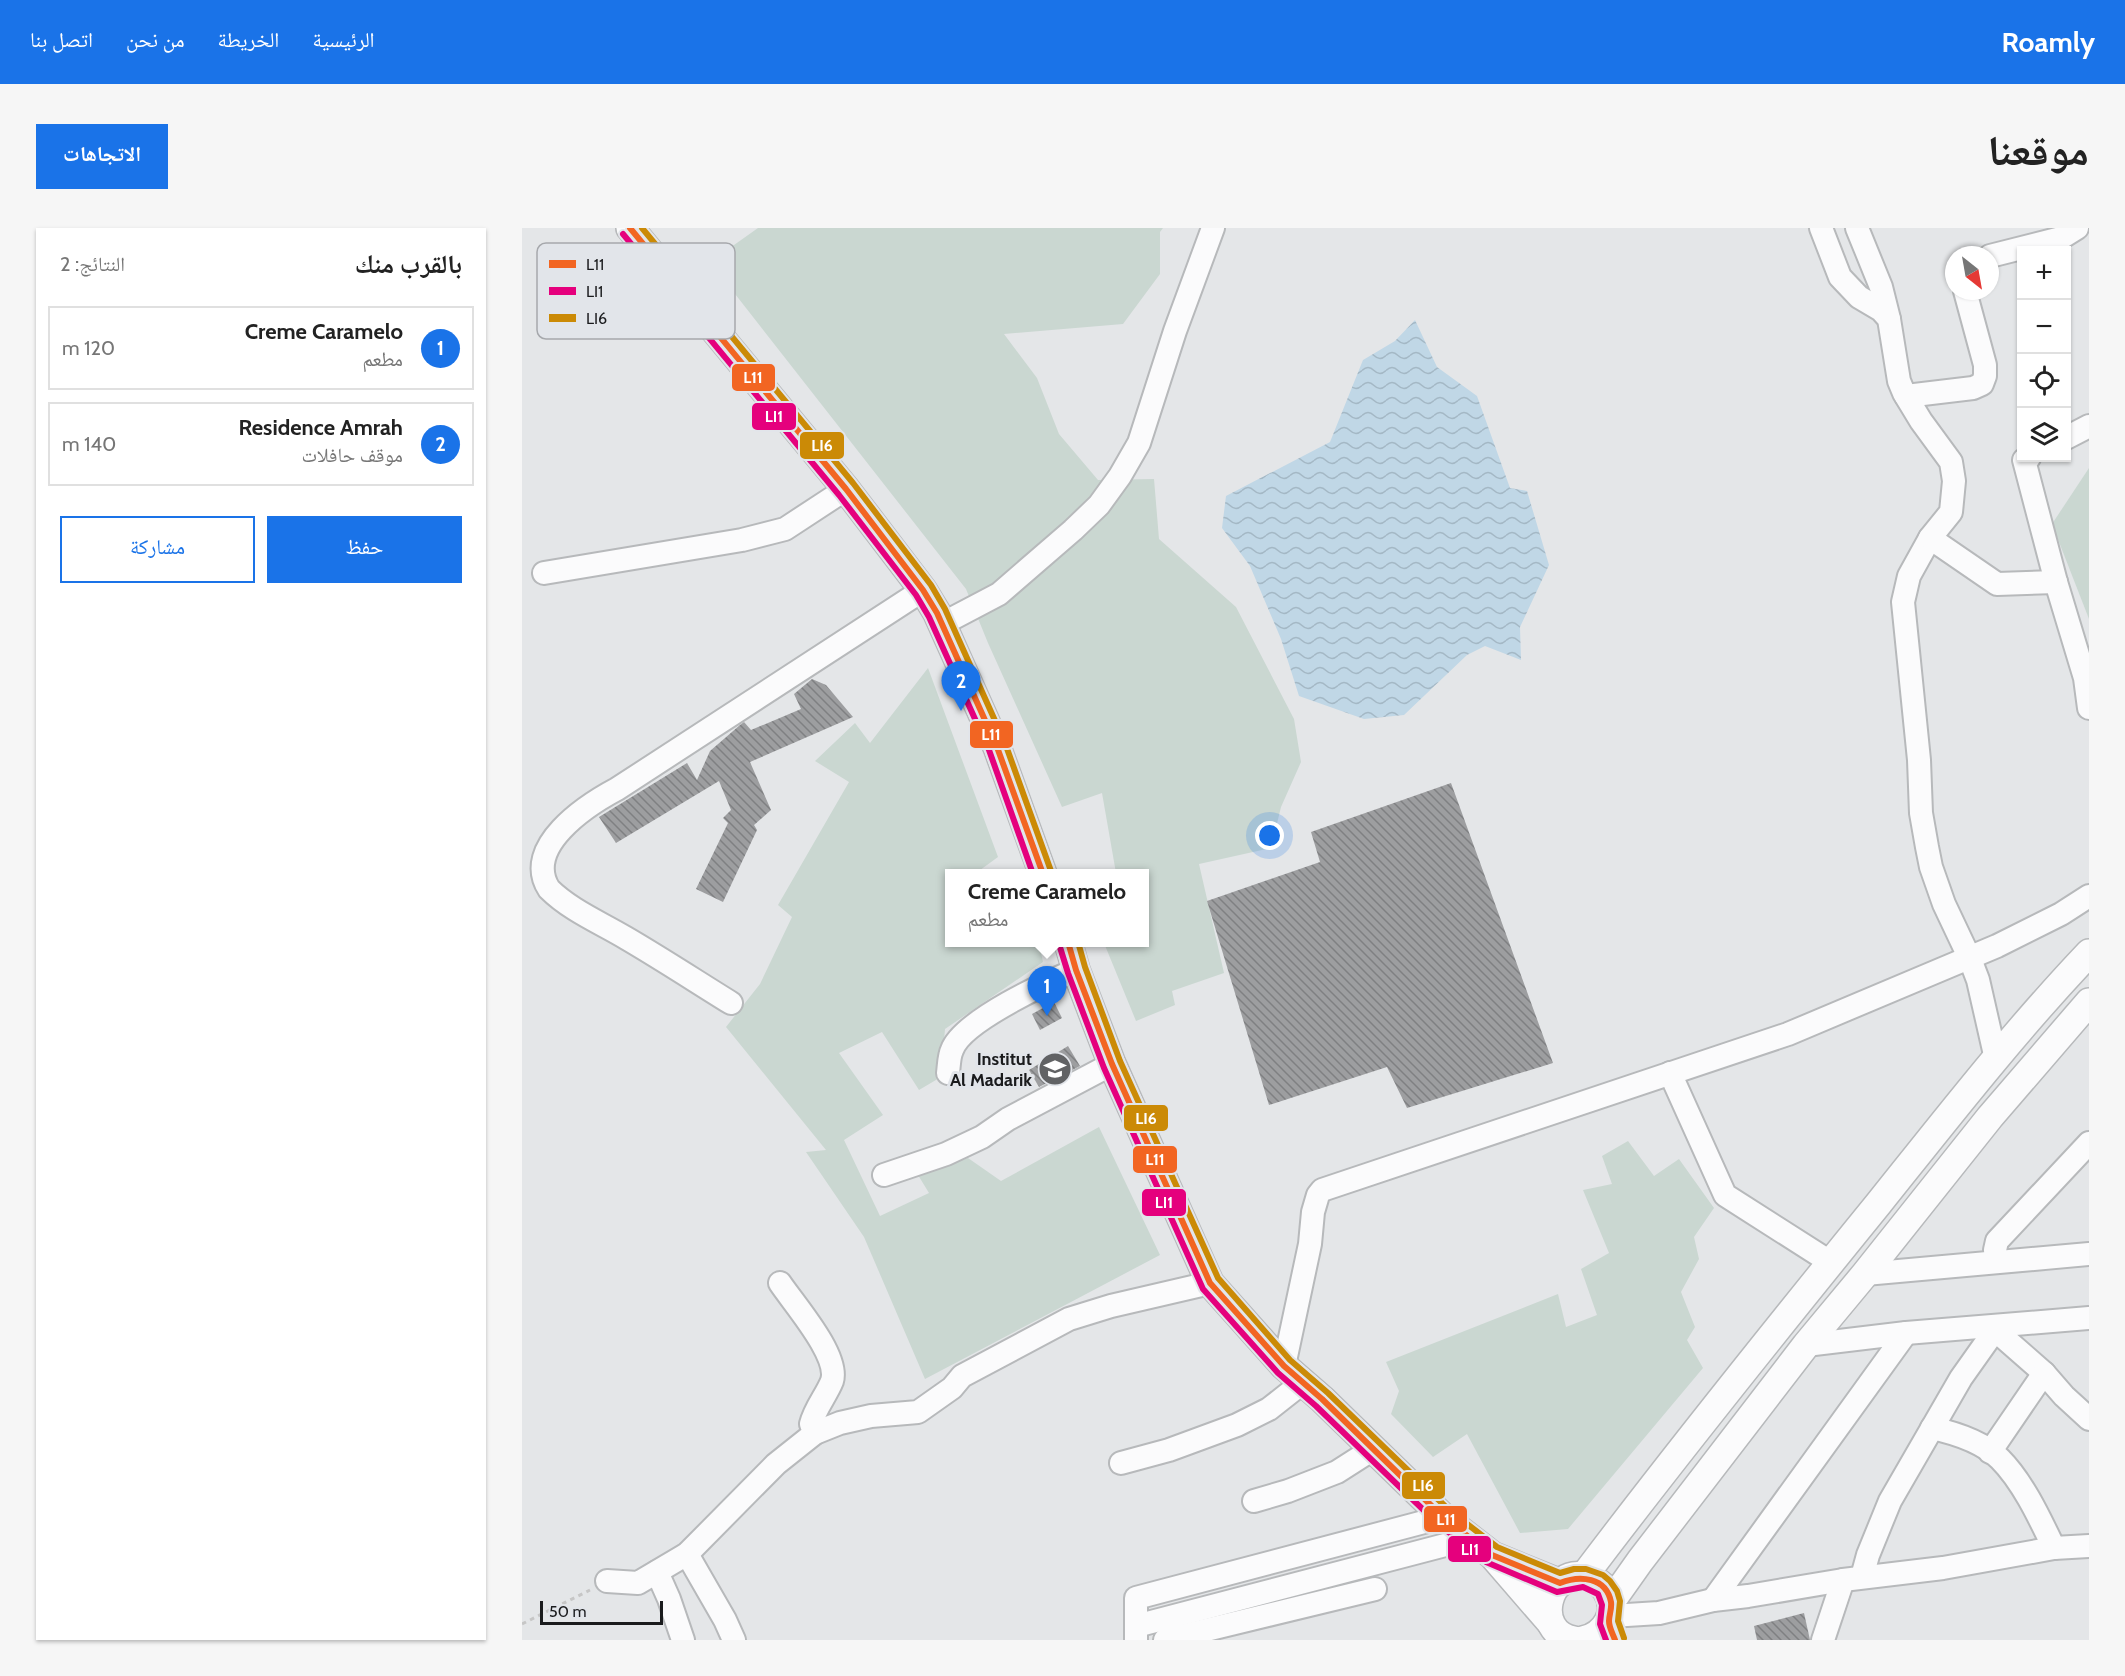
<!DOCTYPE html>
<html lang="ar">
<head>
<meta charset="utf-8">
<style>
  body { margin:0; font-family:Cabin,"Noto Naskh Arabic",sans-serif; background:#f6f6f6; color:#222; direction:rtl }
  .controls { position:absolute; right:18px; top:18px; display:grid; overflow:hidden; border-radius:0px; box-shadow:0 2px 4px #0004 }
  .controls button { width:54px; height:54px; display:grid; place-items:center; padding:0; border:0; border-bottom:2px solid #e0e0e0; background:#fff; color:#222; font:30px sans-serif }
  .compass { position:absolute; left:1423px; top:18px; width:54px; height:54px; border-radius:50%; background:#fff; box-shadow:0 2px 4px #0004; rotate:149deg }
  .scale { position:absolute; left:18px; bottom:15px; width:123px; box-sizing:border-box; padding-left:6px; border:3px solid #1a1b1d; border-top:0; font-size:16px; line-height:21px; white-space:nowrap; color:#1a1b1d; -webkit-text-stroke:4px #e2e5ea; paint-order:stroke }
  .you { position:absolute; left:748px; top:608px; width:21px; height:21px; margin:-15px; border:4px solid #fff; border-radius:50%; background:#1a73e8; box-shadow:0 0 0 9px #1a73e833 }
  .badge { display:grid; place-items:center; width:39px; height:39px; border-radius:50%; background:#1a73e8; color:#fff; font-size:20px; font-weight:700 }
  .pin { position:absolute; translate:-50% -50px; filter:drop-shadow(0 2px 3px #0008) }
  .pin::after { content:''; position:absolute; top:32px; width:21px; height:18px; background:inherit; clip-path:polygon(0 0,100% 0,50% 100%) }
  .popup { position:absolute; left:423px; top:641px; width:204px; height:78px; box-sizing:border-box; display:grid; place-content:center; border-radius:0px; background:#fff; filter:drop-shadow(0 2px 4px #0005); font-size:20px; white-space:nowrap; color:#767676 }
  .popup b { font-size:22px; color:#222 }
  .popup::after { content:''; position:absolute; left:50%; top:100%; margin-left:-12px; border:12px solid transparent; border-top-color:#fff }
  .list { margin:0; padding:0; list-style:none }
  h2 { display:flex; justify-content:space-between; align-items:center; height:78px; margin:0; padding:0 24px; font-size:26px }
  h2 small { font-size:20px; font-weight:400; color:#767676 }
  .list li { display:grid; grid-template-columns:39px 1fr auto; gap:18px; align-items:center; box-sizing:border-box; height:84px; margin:0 12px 12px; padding:0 12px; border:2px solid #e0e0e0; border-radius:0px }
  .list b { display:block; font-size:22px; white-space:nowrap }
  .list p { margin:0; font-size:20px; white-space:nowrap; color:#767676 }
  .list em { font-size:20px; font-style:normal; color:#767676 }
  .actions { display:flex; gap:12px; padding:18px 24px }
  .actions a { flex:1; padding:14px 0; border:2px solid #1a73e8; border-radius:0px; text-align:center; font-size:21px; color:#1a73e8 }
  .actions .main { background:#1a73e8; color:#fff }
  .icon { flex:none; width:33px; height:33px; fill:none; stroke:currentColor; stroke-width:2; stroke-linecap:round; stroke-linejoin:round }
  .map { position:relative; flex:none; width:1567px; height:1412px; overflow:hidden; direction:ltr; border-radius:0px }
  header { display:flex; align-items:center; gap:36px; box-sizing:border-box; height:84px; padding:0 30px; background:#1a73e8; color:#fff }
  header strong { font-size:28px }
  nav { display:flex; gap:33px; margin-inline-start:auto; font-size:21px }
  .intro { display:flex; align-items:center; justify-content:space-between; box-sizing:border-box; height:144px; padding:0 36px }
  h1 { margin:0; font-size:42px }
  .button { padding:15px 27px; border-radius:0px; background:#1a73e8; color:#fff; font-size:21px; font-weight:700 }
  main { display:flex; gap:36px; padding:0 36px }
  aside { flex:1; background:#fff; border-radius:0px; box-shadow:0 2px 4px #0004 }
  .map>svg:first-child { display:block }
  .green { fill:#cad7d1 }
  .water { fill:url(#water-waves) }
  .building { fill:url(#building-back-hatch) }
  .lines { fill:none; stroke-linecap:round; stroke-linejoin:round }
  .minor-casing { stroke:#b7b9bb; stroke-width:26 }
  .major-casing { stroke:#b7b9bb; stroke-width:30 }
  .path { stroke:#c6c6c6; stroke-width:3; stroke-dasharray:4.5 4.5; stroke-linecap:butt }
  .minor { stroke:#fbfbfc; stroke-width:22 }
  .major { stroke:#fbfbfc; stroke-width:27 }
  .bus-1-casing { stroke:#e2e5ea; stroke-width:10 }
  .bus-2-casing { stroke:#e2e5ea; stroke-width:10 }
  .bus-3-casing { stroke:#e2e5ea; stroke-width:10 }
  .bus-1 { stroke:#f26522; stroke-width:6 }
  .bus-2 { stroke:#e5007d; stroke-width:6 }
  .bus-3 { stroke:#cb8a06; stroke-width:6 }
  .labels { text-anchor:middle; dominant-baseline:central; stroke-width:6; stroke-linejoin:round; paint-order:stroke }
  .poi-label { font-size:18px; font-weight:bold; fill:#1a1b1d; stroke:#e2e5ea; text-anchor:end }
  .key { fill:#e2e5ea; stroke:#a6a8ac; stroke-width:1.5 }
  .key-label { font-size:16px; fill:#1a1b1d }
  .line-badge { stroke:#e2e5ea; stroke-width:2 }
  .badge-label { font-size:16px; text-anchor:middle; font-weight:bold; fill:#fff }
</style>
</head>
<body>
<header>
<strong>Roamly</strong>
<nav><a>الرئيسية</a><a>الخريطة</a><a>من نحن</a><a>اتصل بنا</a></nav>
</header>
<div class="intro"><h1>موقعنا</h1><a class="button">الاتجاهات</a></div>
<main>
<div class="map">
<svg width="1567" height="1412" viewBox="0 0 1567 1412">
  <defs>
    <pattern id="water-waves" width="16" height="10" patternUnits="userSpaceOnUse" patternTransform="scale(1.5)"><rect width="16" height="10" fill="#c0d7e6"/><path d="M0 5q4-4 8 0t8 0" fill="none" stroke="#a4b8c5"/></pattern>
    <pattern id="building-back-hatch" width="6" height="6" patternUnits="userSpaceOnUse" patternTransform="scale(1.5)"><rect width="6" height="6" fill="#9d9ea0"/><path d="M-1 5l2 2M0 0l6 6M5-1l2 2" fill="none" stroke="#7f8082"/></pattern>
  </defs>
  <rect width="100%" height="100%" fill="#e4e6e8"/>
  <g class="green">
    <polygon points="236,0 641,0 638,4 638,46 601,96 482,106 515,150 537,206 576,252 632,251 637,311 714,379 772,491 779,534 759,579 749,620 677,636 702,745 650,763 653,777 614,793 582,715 622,714 622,646 594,645 580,565 540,579 466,415 444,361 188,34"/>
    <polygon points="1567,240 1567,391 1530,296"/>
    <polygon points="406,440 476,629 454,645 428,646 428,714 517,715 521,734 423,801 419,849 397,862 360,804 317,825 361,887 322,912 358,988 407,965 396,947 446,930 479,953 577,899 638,1027 403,1151 342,1009 284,924 304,922 204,799 238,756 270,689 256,677 327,554 293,533 333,495 348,515"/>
    <polygon points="1106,913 1132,948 1157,931 1192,980 1172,1009 1177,1031 1159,1064 1173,1099 1165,1112 1181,1140 1046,1301 998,1305 945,1206 911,1229 869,1186 877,1163 864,1134 1036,1066 1044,1099 1075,1087 1059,1041 1087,1025 1061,962 1090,956 1080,928"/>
  </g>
  <polygon class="water" points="893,92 915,139 955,168 988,260 1005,263 1027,337 998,399 999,432 963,418 945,427 882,487 842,491 777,468 759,411 728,338 700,300 704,268 808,214 841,132 873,113"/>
  <g class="building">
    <polygon points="290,451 304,457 331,489 228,534 249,582 232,597 235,602 201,674 174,661 206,595 201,590 209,582 197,553 94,615 77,589 165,535 175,552 188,523 218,497 222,494 229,502 279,481 272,466"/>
    <polygon points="929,555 1031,835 885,880 865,839 747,877 685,673 798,634 789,604"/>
    <polygon points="532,774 540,790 518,802 510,786"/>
    <polygon points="546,818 558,838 517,859 507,842"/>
    <polygon points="1282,1385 1288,1412 1235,1412 1232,1398"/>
  </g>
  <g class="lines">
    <defs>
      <g id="minor">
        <polyline points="1299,0 1318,49 1337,69 1359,82 1367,91 1377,153 1382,165 1399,193 1429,234 1432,253 1429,284 1408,310 1387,348 1381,374 1397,532 1399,585 1405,619 1409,639 1422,676 1448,731 1456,752 1474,831"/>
        <polyline points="1335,0 1359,59 1367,91"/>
        <polyline points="1468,28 1539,10 1555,0"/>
        <polyline points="1384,168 1451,160 1460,156 1463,148 1463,137 1443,63"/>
        <polyline points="1544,210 1567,198"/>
        <polyline points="1507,230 1502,232 1534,354 1563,450 1567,480"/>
        <polyline points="1408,310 1475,356 1534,354"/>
        <polyline points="22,345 220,312 263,301 324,261"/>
        <polyline points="420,396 477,366 551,302 577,277 598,248 617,215 653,103 691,0"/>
        <path d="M209,775C175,754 140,731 104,710C79,695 48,682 27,661C0,619 65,577 95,561L401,362"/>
        <path d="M426,845C427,837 427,828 430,822C440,793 526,754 554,742"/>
        <polyline points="1148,845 1203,967 1308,1034"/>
        <polyline points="362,947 424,926 460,909 486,891 590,836"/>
        <polyline points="1474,1034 1473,1022 1475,1013 1567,915"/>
        <polyline points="1343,1046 1567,1026"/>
        <path d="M258,1055C272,1076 318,1128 310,1153C304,1168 293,1180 289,1196L293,1205"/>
        <polyline points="1473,1102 1522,1145 1542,1168 1567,1191"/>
        <polyline points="1284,1117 1384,1105 1567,1090"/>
        <polyline points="762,1138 788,1016 791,984 796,967 800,962 1266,806 1475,718 1539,686 1567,668"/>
        <path d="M1410,1200C1433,1205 1461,1214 1478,1231C1501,1254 1518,1291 1532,1320"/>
        <polyline points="1468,1224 1522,1145"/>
        <polyline points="599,1235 647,1222 715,1197 747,1181 780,1155"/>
        <polyline points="732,1273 766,1263 815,1244 851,1221"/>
        <polyline points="165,1326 203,1392 212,1412"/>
        <polyline points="135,1344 147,1371 161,1412"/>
        <polyline points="1340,1349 1346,1327 1368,1273 1439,1150 1473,1102 1473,1099"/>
        <polyline points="85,1353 116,1355 165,1326 254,1236 293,1205 318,1195 349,1188 396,1184 430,1160 440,1148 547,1091 589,1078 688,1055"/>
        <polyline points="1191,1372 1384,1105"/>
        <polyline points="1089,1388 1137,1385 1191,1372 1226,1368 1321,1352 1421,1340 1532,1320 1567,1318"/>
        <polyline points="614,1398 950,1310"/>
        <polyline points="614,1412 614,1370 921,1289"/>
        <polyline points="643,1412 853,1361"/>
        <polyline points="1301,1412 1321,1352"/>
      </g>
      <g id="major">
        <polyline points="108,0 324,261 401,362 415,385 475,519 521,646"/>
        <polyline points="546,714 554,742 590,836 688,1055 762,1138 800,1171 921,1289 970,1327 1028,1394"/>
        <polyline points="974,1329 1038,1355"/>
        <path d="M1062,1348C1157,1222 1257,1098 1357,975C1425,890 1492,804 1567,725"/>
        <polyline points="1089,1374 1118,1333 1284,1117 1343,1046 1468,889 1567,774"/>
        <path d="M1052,1412C1008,1404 1026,1337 1065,1349C1073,1352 1080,1356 1084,1362C1098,1384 1083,1407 1061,1412"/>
      </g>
    </defs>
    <use href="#minor" class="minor-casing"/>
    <use href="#major" class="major-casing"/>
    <polyline class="path" points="0,1396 68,1362"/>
    <use href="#minor" class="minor"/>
    <use href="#major" class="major"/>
    <defs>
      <g id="bus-1">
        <polyline points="108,0 324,261 401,362 415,385 475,519 521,646"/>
        <path d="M546,714L554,742L590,836L688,1055L762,1138L800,1171L921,1289L970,1327L1038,1355C1058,1347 1084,1349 1089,1374C1090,1381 1087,1387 1087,1393C1087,1400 1091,1406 1093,1412"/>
      </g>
      <g id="bus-2">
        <polyline points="101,6 317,267 394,367 407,389 467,522 511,646"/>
        <polyline points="537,716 546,745 582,840 681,1061 756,1145 794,1178 915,1295 964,1334 1035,1364 1061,1359 1076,1366 1080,1377 1078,1396 1084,1412"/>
      </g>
      <g id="bus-3">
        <polyline points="120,0 331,255 409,357 423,381 483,515 529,643"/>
        <polyline points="556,714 563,739 598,833 696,1050 768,1132 806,1165 927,1282 975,1319 1038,1345 1052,1341 1064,1341 1081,1347 1088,1353 1095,1363 1098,1373 1096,1393 1102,1410"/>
      </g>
    </defs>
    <use href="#bus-1" class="bus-1-casing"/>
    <use href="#bus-2" class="bus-2-casing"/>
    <use href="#bus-3" class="bus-3-casing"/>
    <use href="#bus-1" class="bus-1"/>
    <use href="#bus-2" class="bus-2"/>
    <use href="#bus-3" class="bus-3"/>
  </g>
  <defs>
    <symbol id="school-disc" viewBox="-11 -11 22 22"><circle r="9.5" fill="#616264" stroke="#e2e5ea"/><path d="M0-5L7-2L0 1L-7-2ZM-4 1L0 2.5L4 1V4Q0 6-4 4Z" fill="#fff"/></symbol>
  </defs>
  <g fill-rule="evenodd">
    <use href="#school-disc" x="514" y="822" width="38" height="38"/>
  </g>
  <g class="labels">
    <g class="poi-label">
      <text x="510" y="831">Institut<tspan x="510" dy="21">Al Madarik</tspan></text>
    </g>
  </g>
  <rect x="15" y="15" width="198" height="96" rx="9" class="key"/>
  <rect x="27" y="32" width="27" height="8" fill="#f26522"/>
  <rect x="27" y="59" width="27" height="8" fill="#e5007d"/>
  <rect x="27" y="86" width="27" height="8" fill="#cb8a06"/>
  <g class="key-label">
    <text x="64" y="42">L11</text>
    <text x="64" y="69">LI1</text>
    <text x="64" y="96">LI6</text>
  </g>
  <g class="line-badge">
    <rect x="209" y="135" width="45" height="29" rx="6" fill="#f26522"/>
    <rect x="229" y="174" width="46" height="29" rx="6" fill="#e5007d"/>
    <rect x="277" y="203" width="46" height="29" rx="6" fill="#cb8a06"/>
    <rect x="447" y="492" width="45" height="29" rx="6" fill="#f26522"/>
    <rect x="601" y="876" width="46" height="28" rx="6" fill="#cb8a06"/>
    <rect x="610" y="917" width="46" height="29" rx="6" fill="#f26522"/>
    <rect x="619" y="960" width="46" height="29" rx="6" fill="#e5007d"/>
    <rect x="879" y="1243" width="45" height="29" rx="6" fill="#cb8a06"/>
    <rect x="901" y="1277" width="45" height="28" rx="6" fill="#f26522"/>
    <rect x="925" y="1307" width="45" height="28" rx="6" fill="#e5007d"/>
  </g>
  <g class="badge-label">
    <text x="231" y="155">L11</text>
    <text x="252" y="194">LI1</text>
    <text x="300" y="223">LI6</text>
    <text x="469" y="512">L11</text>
    <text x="624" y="896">LI6</text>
    <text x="633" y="937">L11</text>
    <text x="642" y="980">LI1</text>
    <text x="901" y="1263">LI6</text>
    <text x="924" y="1297">L11</text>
    <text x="948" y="1327">LI1</text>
  </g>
</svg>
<div class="controls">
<button>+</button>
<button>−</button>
<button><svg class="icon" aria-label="locate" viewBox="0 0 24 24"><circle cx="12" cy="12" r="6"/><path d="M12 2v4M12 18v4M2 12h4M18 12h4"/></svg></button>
<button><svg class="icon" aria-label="layers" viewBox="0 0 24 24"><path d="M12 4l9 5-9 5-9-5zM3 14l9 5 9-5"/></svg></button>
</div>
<svg class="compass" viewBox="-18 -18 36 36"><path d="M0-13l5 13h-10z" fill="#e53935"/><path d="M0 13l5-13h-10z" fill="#767676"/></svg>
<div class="scale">50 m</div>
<div class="you"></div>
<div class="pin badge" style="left:525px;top:788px">1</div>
<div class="popup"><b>Creme Caramelo</b>مطعم</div>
<div class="pin badge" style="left:439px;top:483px">2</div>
</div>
<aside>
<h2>بالقرب منك<small>النتائج: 2</small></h2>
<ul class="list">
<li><span class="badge">1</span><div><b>Creme Caramelo</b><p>مطعم</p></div><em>120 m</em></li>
<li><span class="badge">2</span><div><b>Residence Amrah</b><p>موقف حافلات</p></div><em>140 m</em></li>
</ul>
<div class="actions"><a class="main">حفظ</a><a>مشاركة</a></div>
</aside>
</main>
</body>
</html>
